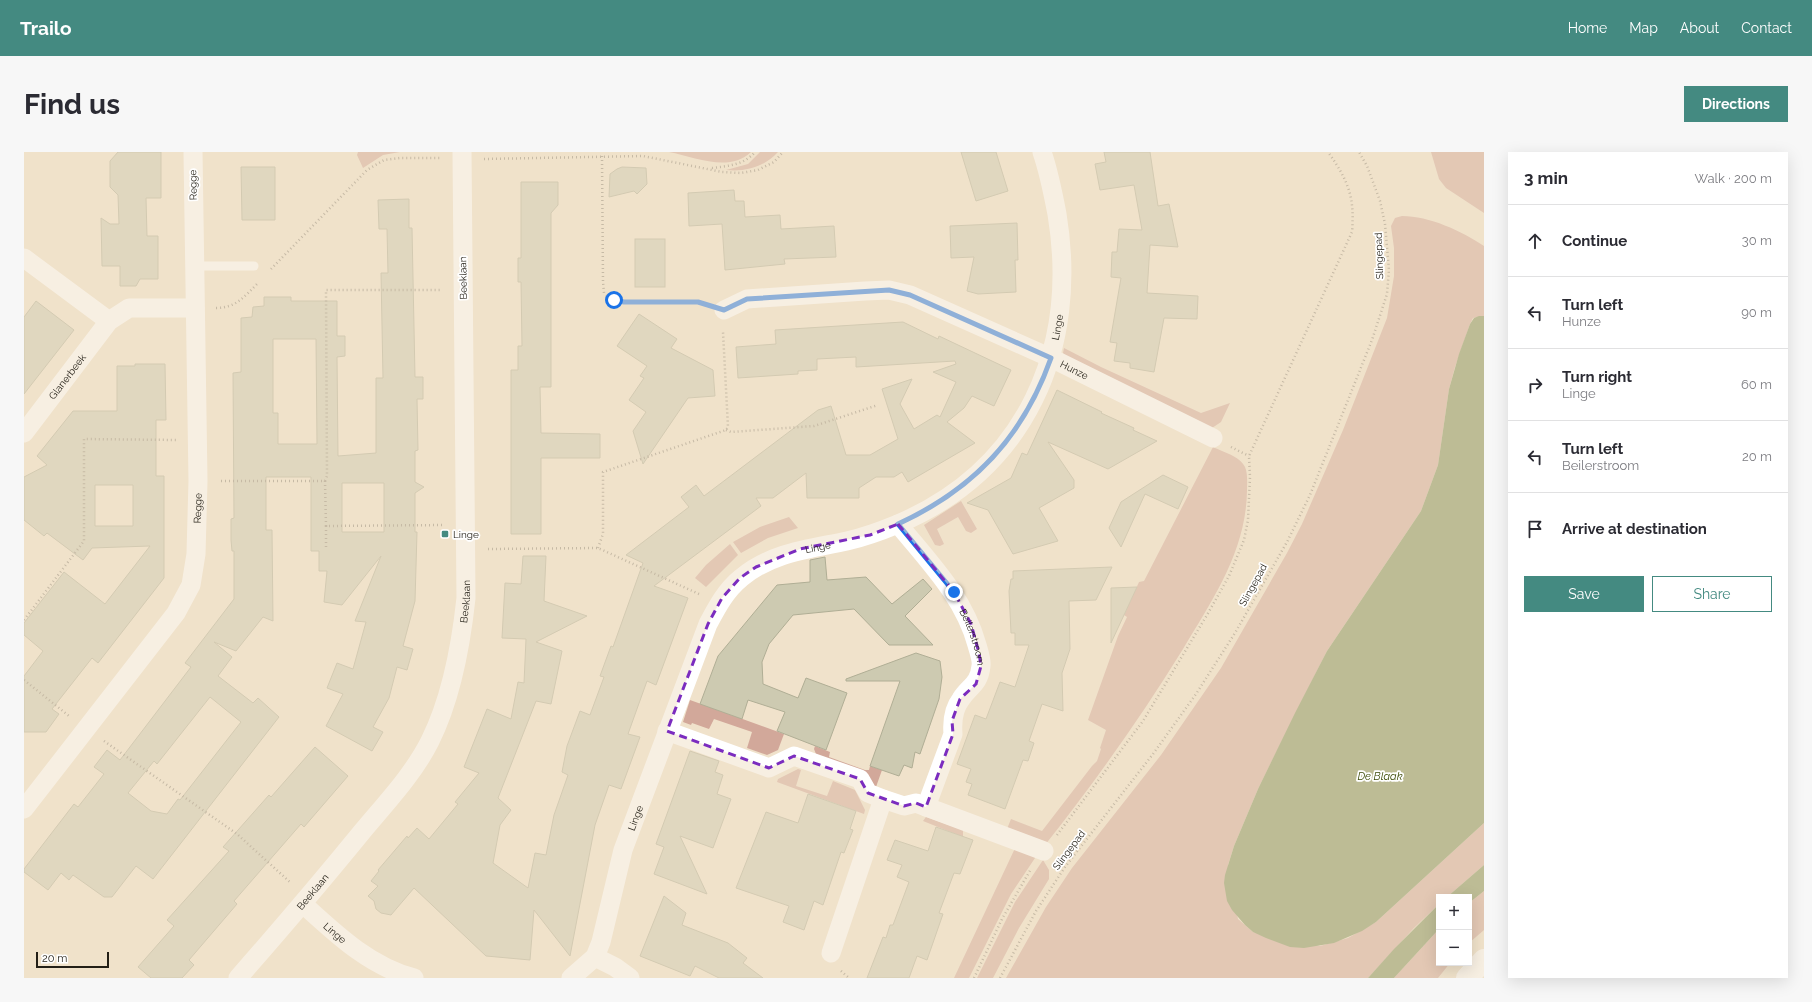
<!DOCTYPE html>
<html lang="en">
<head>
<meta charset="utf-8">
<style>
  body { margin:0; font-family:Raleway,sans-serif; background:#f7f7f7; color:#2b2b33 }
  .controls { position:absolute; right:12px; bottom:12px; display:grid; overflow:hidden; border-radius:0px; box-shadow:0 4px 16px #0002 }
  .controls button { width:36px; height:36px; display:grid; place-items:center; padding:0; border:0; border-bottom:1px solid #e1e1e2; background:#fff; color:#2b2b33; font:20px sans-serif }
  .scale { position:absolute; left:12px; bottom:10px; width:73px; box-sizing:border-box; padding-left:4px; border:2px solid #231f16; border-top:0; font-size:11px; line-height:14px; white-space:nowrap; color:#231f16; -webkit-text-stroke:3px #fff; paint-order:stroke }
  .stop { position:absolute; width:12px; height:12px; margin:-9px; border:3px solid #1a73e8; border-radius:50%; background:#fff }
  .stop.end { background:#1a73e8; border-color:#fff; box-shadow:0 1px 4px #0008 }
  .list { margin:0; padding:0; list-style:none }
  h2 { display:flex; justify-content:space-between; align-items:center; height:52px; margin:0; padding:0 16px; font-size:17px }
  h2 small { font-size:13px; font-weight:400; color:#7c7c81 }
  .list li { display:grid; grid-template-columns:26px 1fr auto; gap:12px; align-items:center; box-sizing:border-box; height:72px; padding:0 16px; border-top:1px solid #e1e1e2 }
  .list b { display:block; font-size:15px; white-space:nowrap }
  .list p { margin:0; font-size:13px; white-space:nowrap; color:#7c7c81 }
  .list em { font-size:13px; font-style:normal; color:#7c7c81 }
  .actions { display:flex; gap:8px; padding:12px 16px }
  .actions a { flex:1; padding:9px 0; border:1px solid #448a81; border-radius:0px; text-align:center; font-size:14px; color:#448a81 }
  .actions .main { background:#448a81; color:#fff }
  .icon { flex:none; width:22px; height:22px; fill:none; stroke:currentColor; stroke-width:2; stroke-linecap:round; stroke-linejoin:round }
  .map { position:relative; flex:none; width:1460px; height:826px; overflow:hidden; border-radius:0px }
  header { display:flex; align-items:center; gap:24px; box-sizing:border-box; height:56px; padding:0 20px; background:#448a81; color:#fff }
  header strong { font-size:19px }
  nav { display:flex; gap:22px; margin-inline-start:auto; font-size:14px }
  .intro { display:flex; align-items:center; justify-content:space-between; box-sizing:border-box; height:96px; padding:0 24px }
  h1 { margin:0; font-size:28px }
  .button { padding:10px 18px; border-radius:0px; background:#448a81; color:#fff; font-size:14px; font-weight:700 }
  main { display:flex; gap:24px; padding:0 24px }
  aside { flex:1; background:#fff; border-radius:0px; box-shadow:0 4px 16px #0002 }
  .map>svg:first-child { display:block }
  .green { fill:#d2a89a }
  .water { fill:#7e8f56 }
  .building { fill:#cdcab1; stroke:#b0ae95; fill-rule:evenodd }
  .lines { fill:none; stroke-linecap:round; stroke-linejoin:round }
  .path { stroke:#928978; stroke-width:2.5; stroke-dasharray:1 3; stroke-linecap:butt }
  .lane { stroke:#fff; stroke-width:9 }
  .street { stroke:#fff; stroke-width:19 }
  .secondary { stroke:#fff; stroke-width:22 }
  .route { stroke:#1a73e8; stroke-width:5 }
  .marked { fill:none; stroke:#7b2cbf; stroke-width:3; stroke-dasharray:8 5; stroke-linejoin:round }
  .poi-dot { fill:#448a81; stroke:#fff; stroke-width:1.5 }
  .labels { text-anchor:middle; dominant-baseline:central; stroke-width:3.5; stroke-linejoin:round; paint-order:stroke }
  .street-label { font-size:10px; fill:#231f16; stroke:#fff }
  .poi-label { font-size:10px; fill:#231f16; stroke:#fff; text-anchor:start }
  .water-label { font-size:11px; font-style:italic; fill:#394803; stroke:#fff }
</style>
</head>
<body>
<header>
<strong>Trailo</strong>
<nav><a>Home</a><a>Map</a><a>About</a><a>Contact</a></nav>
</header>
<div class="intro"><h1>Find us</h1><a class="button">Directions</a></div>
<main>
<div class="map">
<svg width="1460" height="826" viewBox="0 0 1460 826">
  <rect width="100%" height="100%" fill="#f0e2cb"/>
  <g class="green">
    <polygon points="334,0 376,0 359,3 339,16 333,3"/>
    <path d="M645,0H727C705,21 671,5 645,0Z"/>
    <path d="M736,0H754C740,15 722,20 702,18L724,12Z"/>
    <polygon points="1407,0 1460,0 1460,61 1422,36 1415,27"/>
    <path d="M1378,64C1405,64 1438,79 1460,94V164L1449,166L1446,172L1431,215L1425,237L1414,313L1397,359L1303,499L1234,637L1210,694L1204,713L1214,767L1229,780L1296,794L1324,786L1352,770L1460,671V713L1423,745H1415V752L1390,776L1344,826H982L1022,755L1048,716L1137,603L1197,516L1263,401L1278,372L1319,278L1363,166L1370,124V96L1367,74L1371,66Z"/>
    <polygon points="1040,196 1077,215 1177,261 1206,251 1197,270 1188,276 1041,205 1039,201"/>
    <path d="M1189,295C1199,300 1216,304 1221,315C1224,322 1223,332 1223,339C1222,399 1189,447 1159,497C1117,565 1071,630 1021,693L983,677L987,667L1018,679L1068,614L1073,609L1077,597L1076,596L1082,578L1064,568L1094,484L1103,465L1100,463L1115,430L1120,429Z"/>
    <polygon points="937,349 953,377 947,381 942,379 934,365 913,377 920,392 916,394 911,393 900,373"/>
    <polygon points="765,365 774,376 744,386 717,401 709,390 736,375"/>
    <polygon points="706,392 714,403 682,435 671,426 682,413"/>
    <polygon points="666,548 760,582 754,598 743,603 723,596 728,580 690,567 685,577 668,571 667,573 659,570"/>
    <polygon points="791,594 806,600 805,605 841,618 845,618 846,614 858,618 852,635 792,602 790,597"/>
    <polygon points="774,617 777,618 772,634 803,644 809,629 831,638 841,658 840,662 753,630 754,627"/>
    <polygon points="902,665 939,678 939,685 899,669"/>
    <polygon points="993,692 1013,703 987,742 945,826 930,826"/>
    <polygon points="1019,708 1025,718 1025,727 995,776 969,826 953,826 991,750"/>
    <polygon points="1460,739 1460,778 1445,791 1445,751"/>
    <polygon points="1415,777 1415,811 1426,811 1414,826 1370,826"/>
  </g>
  <g class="water">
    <polygon points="1455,164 1460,164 1460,671 1352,770 1338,779 1310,791 1280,796 1266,795 1242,786 1229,780 1221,773 1208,758 1203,749 1200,731 1201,723 1210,694 1234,637 1271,561 1303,499 1397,359 1414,313 1425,237 1435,202 1446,172 1450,166"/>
    <polygon points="1460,713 1460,739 1445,751 1445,745 1423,745"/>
    <polygon points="1415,752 1415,777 1370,826 1344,826 1370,797"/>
  </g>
  <g class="building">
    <polygon points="94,0 137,0 137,46 122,46 123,84 134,84 134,127 116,127 112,134 96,134 96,114 78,114 77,66 86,72 95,72 94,43 86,35 86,9"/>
    <polygon points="937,0 972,0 984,39 952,49"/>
    <polygon points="1080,0 1126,0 1134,54 1145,52 1154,95 1126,93 1123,141 1174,144 1173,167 1140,166 1130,220 1106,216 1106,211 1090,209 1093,191 1086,190 1097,126 1087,125 1088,100 1093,100 1095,77 1118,78 1110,33 1076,38 1071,12 1082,10"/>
    <polygon points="217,15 251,15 251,68 218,68"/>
    <polygon points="598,15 622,16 623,32 613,42 610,39 585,45 586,22 593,17"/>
    <polygon points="497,30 534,30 534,53 527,61 527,235 516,235 517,281 576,282 576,306 517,306 517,382 487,382 487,218 494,218 494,194 498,194 497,130 494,130 494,106 497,106"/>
    <polygon points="710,38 711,49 720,49 721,65 756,63 757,77 810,74 812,105 760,107 761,112 701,118 698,72 665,74 664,41"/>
    <path d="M385,47V76H388L391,225H399V247H393L394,298L391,299V330L400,335L391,341V380H393L391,449L379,494L389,497L383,518L373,515L365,546L349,575L359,580L348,599L302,574L319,542L303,536L313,511L329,517L342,470L331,469L357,404L318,453L300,450L303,419H295V399H287V325H242V378H248L249,469L239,465L212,499L190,490L208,505L194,524L229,551L234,546L255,565L129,727L112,714L88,745H80L49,723L45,728L37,721L24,738L0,720V717L50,652L54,655L80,622L70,615L83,598L96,608L167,515L161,511L210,447V399H208L207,388V367L210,366L209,221L217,220V166L228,165L229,155L240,154V145H267V149H313V184H321V204L313,205L314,304L352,301V226H359L357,121H364L363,77H355L354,48ZM249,187H292L293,292H254V261H249ZM318,331H360V380H318ZM186,545L217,570L156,648L154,647L143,662L127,659L104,641L130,609L133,612Z"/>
    <polygon points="993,71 994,108 991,108 992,140 954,142 943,139 950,105 927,106 926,74"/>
    <rect x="611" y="87" width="30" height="48"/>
    <polygon points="12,149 50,178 0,242 0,165"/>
    <polygon points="615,162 653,187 647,196 689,218 691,244 664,246 619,312 609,279 622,260 605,248 620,226 616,224 623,214 593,194"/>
    <polygon points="879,170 914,187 915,184 987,218 970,254 948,244 940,256 923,270 951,291 884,330 878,320 870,325 852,325 835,336 835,346 783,346 782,321 749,346 732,346 737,354 630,434 664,446 632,533 623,529 604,582 616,585 597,637 585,633 571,673 546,804 510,758 506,808 462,804 390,736 367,763 357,761 352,757 350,749 344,744 354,734 347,729 355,719 354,718 383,684 384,686 393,676 405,687 434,652 431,650 455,621 440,615 463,557 487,567 494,530 500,531 502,487 478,486 481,431 497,432 499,404 522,404 520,449 563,464 512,490 538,499 527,552 512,549 474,646 487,658 476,673 469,711 504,736 511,701 522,703 530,663 544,623 538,620 543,594 556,559 566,563 580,525 576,524 587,494 589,495 619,411 602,403 665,355 657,345 672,333 680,344 794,258 807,254 822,303 846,303 874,287 858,237 888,227 876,252 890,277 913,263 916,265 932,230 909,220 932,212 931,209 832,215 832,205 793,207 793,218 774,219 774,222 714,226 712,195 752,192 751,178"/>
    <path d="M111,212H141L142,268H132V324H140V426L74,511L68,506L28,557L35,562L22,580H0V524L19,499L0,483V471L40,420L81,452L126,394L68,396L59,408L23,381L20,384L0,368V325L23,313L13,304L49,259H93V214H111ZM71,333H109V374H71Z"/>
    <polygon points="1033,238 1078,260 1077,261 1110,276 1109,278 1133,289 1084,317 1024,290 1050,328 1050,336 1015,356 1034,389 989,402 964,358 943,351 987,326 998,301 1003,303"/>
    <polygon points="1139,323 1164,335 1154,357 1121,342 1097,395 1085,376 1097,350"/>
    <polygon points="801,405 803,428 842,425 868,452 899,427 908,437 881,464 909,493 865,493 830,457 769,463 745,492 738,510 739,532 774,546 782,526 823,541 802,598 753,579 761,560 724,548 718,567 676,552 694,504 753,433 786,430 786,408"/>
    <polygon points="1088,415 1072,448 1045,449 1046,497 1038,521 1039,559 1018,552 1005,589 1010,591 1004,609 999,608 981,657 944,643 948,632 942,630 947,617 933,612 951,563 962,567 976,530 991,535 1005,493 991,493 991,481 987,481 985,439 987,427 989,427 989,419"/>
    <polygon points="1113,435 1087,491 1087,436"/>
    <polygon points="892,501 916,509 918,525 915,547 896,602 891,600 888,616 880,613 875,624 846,614 876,529 822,529 822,527"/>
    <polygon points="291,595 324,624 280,675 277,672 210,749 213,752 165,808 170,813 158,826 127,826 114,815 150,774 143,768 205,699 199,695 245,643 247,645"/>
    <polygon points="666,599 695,609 691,620 699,623 693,642 707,647 689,696 656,684 683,742 630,722 640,695 632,692"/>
    <polygon points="784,642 832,659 826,677 829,678 820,701 817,700 799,753 790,749 780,778 759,770 765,754 712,736 742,660 774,671"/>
    <polygon points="912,675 949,688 936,722 930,721 915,761 919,762 903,808 893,804 885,826 843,826 859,785 862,786 866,773 869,773 885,730 873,725 878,713 863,708 871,688 904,699"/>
    <polygon points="640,744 662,761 658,773 704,791 723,806 719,811 739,826 695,826 671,814 666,824 616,804"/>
  </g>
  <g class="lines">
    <g class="path">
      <polyline points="578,4 579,130 580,141 584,145 601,150 674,150 680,152"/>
      <polyline points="460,7 619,4 698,20 717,21 734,18 750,10 759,0"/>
      <path d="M688,16C704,14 720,13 731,0"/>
      <polyline points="247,117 343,18 360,8 376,6 417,6"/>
      <path d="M192,156C212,156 221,144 234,131"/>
      <polyline points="702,278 707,280 790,274 854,253"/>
      <polyline points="1207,295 1225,304"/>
      <polyline points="197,329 301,329 302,374 421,373"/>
      <polyline points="301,329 303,324 302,138 417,138"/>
      <polyline points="302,374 302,395"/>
      <polyline points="574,396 579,382 579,320 702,278 704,275 699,180"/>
      <polyline points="464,397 574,396 675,442"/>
      <polyline points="0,468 60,389 60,287 153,288"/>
      <polyline points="0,528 45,564"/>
      <polyline points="80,589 213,682 267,731"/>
      <path d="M1033,683L1119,569L1183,463L1205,424L1220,388L1224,368L1226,325L1225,304L1328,80C1331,45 1324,28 1304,0"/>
      <polyline points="817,819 825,826"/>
      <polyline points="950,826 978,767 1007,717"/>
      <polyline points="976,826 1012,759 1041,715 1129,602 1172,542 1211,481 1263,390 1286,343 1348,188 1363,142 1365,118 1361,72 1356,49 1343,14 1335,0"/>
    </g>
    <polyline class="lane" points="170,114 230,114"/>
    <g class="street">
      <polyline points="0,106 85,169"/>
      <path id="s1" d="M700,158L723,147L841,139L865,138L886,143L1027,206L1189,286"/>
      <path id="s2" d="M0,281L85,169L105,156H171"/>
      <path id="s3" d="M874,372C905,410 940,445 953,493C955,500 958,508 957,514C955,533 945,534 937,547C930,556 928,570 929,582L902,655"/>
      <polyline points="643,579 745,616 770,604 836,627 844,641 859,647 880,654 892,651 1020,699"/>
      <path id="s4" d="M0,657L152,461L167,433L172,402L174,329L169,0"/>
      <path id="s5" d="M279,752C312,782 345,814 390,826"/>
      <polyline points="807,801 859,647"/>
      <polyline points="571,805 591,815 606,826"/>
      <path id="s6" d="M214,826C256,778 297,730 337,681C361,652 389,623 406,589C428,545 437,493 442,446L438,0"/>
      <path id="s7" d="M547,826L571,805L577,790L599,698L684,472C693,455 702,438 717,426C748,400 786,397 823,389C841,385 857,379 874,372C1003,317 1055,196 1033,62C1029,41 1025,20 1018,0"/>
    </g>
    <polyline class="secondary" points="1443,826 1460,808"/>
  </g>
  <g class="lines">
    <path class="route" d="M590,148L600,150H674L700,158L723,147L865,138L886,143L1027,206C999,285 950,337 874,372L930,440"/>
  </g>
  <path d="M0 0H1460V826H0ZM874,372L930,440L947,472L955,501L957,514L952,532L936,547L928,569L929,582L902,655L892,651L880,654L844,641L836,627L770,604L745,616L643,579L684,472L698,446L716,426L732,415L776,397L846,383Z" fill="#f0e2cb" fill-opacity=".55" fill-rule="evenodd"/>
  <path class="marked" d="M874,372L930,440L947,472L955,501L957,514L952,532L936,547L928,569L929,582L902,655L892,651L880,654L844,641L836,627L770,604L745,616L643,579L684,472L698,446L716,426L732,415L776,397L846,383Z"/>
  <rect class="poi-dot" x="417" y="378" width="8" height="8" rx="2"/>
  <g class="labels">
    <g class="street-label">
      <text transform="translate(169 33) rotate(-91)">Regge</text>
      <text transform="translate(1355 104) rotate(-92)">Slingepad</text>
      <text transform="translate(439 126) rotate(-91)">Beeklaan</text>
      <text stroke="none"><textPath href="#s7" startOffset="873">Linge</textPath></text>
      <text stroke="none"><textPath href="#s1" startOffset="370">Hunze</textPath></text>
      <text stroke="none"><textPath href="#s2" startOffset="71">Glanerbeek</textPath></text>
      <text stroke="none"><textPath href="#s4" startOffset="357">Regge</textPath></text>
      <text stroke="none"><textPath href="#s7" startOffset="525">Linge</textPath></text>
      <text transform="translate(1229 433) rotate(-61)">Slingepad</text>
      <text stroke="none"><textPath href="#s6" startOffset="450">Beeklaan</textPath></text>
      <text stroke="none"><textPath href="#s3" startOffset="137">Beilerstroom</textPath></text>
      <text stroke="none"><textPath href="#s7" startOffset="177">Linge</textPath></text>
      <text transform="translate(1045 698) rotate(-53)">Slingepad</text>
      <text stroke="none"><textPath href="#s6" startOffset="114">Beeklaan</textPath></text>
      <text stroke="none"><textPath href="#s5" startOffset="43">Linge</textPath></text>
    </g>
    <g class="poi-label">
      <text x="429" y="382">Linge</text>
    </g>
    <g class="water-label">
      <text x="1356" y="624">De Blaak</text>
    </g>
  </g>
</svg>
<div class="controls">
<button>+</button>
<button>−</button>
</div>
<div class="scale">20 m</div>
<div class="stop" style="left:590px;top:148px"></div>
<div class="stop end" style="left:930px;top:440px"></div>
</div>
<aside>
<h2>3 min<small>Walk · 200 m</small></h2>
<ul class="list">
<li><svg class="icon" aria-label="ahead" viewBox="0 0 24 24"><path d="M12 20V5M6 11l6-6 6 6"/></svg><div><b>Continue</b></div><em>30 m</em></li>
<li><svg class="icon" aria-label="left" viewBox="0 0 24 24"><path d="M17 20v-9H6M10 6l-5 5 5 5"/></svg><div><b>Turn left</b><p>Hunze</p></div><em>90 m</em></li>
<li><svg class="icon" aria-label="right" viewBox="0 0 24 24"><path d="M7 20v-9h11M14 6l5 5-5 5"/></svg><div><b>Turn right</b><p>Linge</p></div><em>60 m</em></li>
<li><svg class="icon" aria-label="left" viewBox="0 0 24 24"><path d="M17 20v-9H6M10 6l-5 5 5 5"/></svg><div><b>Turn left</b><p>Beilerstroom</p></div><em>20 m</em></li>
<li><svg class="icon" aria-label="arrive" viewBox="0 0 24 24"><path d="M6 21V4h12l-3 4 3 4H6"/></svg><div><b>Arrive at destination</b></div></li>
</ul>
<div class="actions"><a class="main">Save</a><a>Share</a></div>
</aside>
</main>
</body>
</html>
